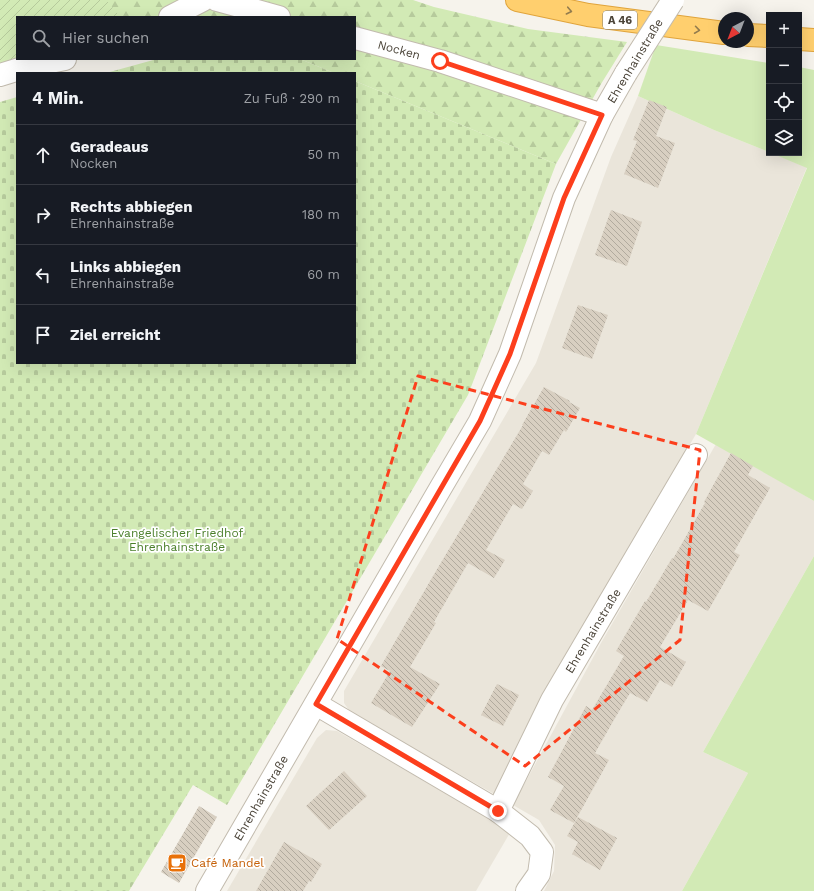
<!DOCTYPE html>
<html lang="de">
<head>
<meta charset="utf-8">
<style>
  body { margin:0; font-family:"Work Sans",sans-serif; background:#242831; color:#f1f3f6 }
  .controls { position:absolute; right:12px; top:12px; display:grid; overflow:hidden; border-radius:0px; box-shadow:0 4px 16px #0002 }
  .controls button { width:36px; height:36px; display:grid; place-items:center; padding:0; border:0; border-bottom:1px solid #363941; background:#171b24; color:#f1f3f6; font:20px sans-serif }
  .compass { position:absolute; left:718px; top:12px; width:36px; height:36px; border-radius:50%; background:#171b24; box-shadow:0 4px 16px #0002; rotate:222deg }
  .stop { position:absolute; width:12px; height:12px; margin:-9px; border:3px solid #fc3f1d; border-radius:50%; background:#fff }
  .stop.end { background:#fc3f1d; border-color:#fff; box-shadow:0 1px 4px #0008 }
  .list { margin:0; padding:0; list-style:none }
  h2 { display:flex; justify-content:space-between; align-items:center; height:52px; margin:0; padding:0 16px; font-size:17px }
  h2 small { font-size:13px; font-weight:400; color:#9ea1a6 }
  .list li { display:grid; grid-template-columns:26px 1fr auto; gap:12px; align-items:center; box-sizing:border-box; height:60px; padding:0 16px; border-top:1px solid #363941 }
  .list b { display:block; font-size:15px; white-space:nowrap }
  .list p { margin:0; font-size:13px; white-space:nowrap; color:#9ea1a6 }
  .list em { font-size:13px; font-style:normal; color:#9ea1a6 }
  .icon { flex:none; width:22px; height:22px; fill:none; stroke:currentColor; stroke-width:2; stroke-linecap:round; stroke-linejoin:round }
  .map { position:relative; flex:none; width:814px; height:891px; overflow:hidden }
  .search { position:absolute; background:#171b24; box-shadow:0 4px 16px #0002; left:16px; top:16px; width:340px; height:44px; display:flex; align-items:center; gap:10px; box-sizing:border-box; padding:0 14px; border-radius:0px; color:#9ea1a6; font-size:15px }
  .panel { position:absolute; background:#171b24; box-shadow:0 4px 16px #0002; left:16px; top:72px; width:340px; height:292px; border-radius:0px }
  .map>svg:first-child { display:block }
  .residential { fill:#eae5da }
  .grass { fill:#d2eab5 }
  .forest { fill:url(#forest-firs) }
  .cemetery { fill:url(#cemetery-stones) }
  .garden { fill:url(#garden-furrows) }
  .building { fill:url(#building-back-hatch) }
  .lines { fill:none; stroke-linecap:round; stroke-linejoin:round }
  .minor-casing { stroke:#c2bbae; stroke-width:24 }
  .highway-casing { stroke:#e0a43c; stroke-width:24 }
  .minor { stroke:#fff; stroke-width:22 }
  .highway { stroke:#ffcf6e; stroke-width:22 }
  .minor-bridge-casing { stroke:#c2bbae; stroke-width:24; stroke-linecap:butt }
  .minor-bridge { stroke:#fff; stroke-width:22 }
  .oneway { stroke:#937c4e }
  .route { stroke:#fc3f1d; stroke-width:5 }
  .marked { fill:none; stroke:#fc3f1d; stroke-width:3; stroke-dasharray:8 5; stroke-linejoin:round }
  .labels { text-anchor:middle; dominant-baseline:central; stroke-width:3.5; stroke-linejoin:round; paint-order:stroke }
  .shield { fill:#fff; stroke:#817c74; stroke-width:1 }
  .shield-label { font-size:11px; font-weight:bold; fill:#4b4439 }
  .street-label { font-size:12px; fill:#4b4439; stroke:#fff }
  .park-label { font-size:12px; fill:#4a7f2a; stroke:#fff }
  .food-label { font-size:12px; fill:#c56008; stroke:#fff; text-anchor:start }
</style>
</head>
<body>
<div class="map">
<svg width="814" height="891" viewBox="0 0 814 891">
  <defs>
    <pattern id="forest-firs" width="22" height="20" patternUnits="userSpaceOnUse"><rect width="22" height="20" fill="#d2eab5"/><path d="M5 1l3.5 6h-7zM16 11l3.5 6h-7z" fill="#b6ca9c"/></pattern>
    <pattern id="cemetery-stones" width="16" height="16" patternUnits="userSpaceOnUse"><rect width="16" height="16" fill="#d2eab5"/><path d="M2 7V4a2 2 0 0 1 4 0v3zM10 15v-3a2 2 0 0 1 4 0v3z" fill="#b6ca9c"/></pattern>
    <pattern id="garden-furrows" width="10" height="10" patternUnits="userSpaceOnUse"><rect width="10" height="10" fill="#d2eab5"/><path d="M-1 1l2-2M0 10L10 0M9 11l2-2" fill="none" stroke="#b6ca9c"/></pattern>
    <pattern id="building-back-hatch" width="6" height="6" patternUnits="userSpaceOnUse"><rect width="6" height="6" fill="#d8cfc1"/><path d="M-1 5l2 2M0 0l6 6M5-1l2 2" fill="none" stroke="#b1aa9e"/></pattern>
  </defs>
  <rect width="100%" height="100%" fill="#f6f3ec"/>
  <g class="residential">
    <polygon points="638,96 714,130 769,152 769,153 771,153 807,167 696,434 544,697 496,795 351,713 344,703 344,691 536,363 611,157"/>
    <polygon points="716,444 814,501 814,556 703,752 748,773 682,891 544,891 554,871 555,845 539,820 513,805 601,643"/>
    <polygon points="326,730 337,731 511,831 476,891 227,891 317,738"/>
  </g>
  <g class="grass">
    <polygon points="656,45 769,63 769,152 714,130 638,96"/>
    <polygon points="799,67 814,70 814,501 696,434 807,168 771,153 799,153"/>
    <polygon points="814,556 814,891 682,891 748,773 703,752"/>
  </g>
  <polygon class="forest" points="104,0 413,0 434,7 528,29 627,42 601,84 556,164 355,81 355,73 334,73 300,59 355,59 355,17 120,17"/>
  <g class="cemetery">
    <polygon points="157,59 300,59 334,73 106,73"/>
    <polygon points="355,81 556,164 468,395 227,805 193,785 129,891 0,891 0,102 17,97 17,363 355,363"/>
  </g>
  <polygon class="garden" points="0,0 106,0 121,17 17,17 17,59 0,68"/>
  <g class="building">
    <polygon points="649,100 667,107 656,136 675,143 658,188 624,174 637,141 633,140"/>
    <polygon points="611,210 642,222 627,266 595,255"/>
    <polygon points="578,305 608,315 592,359 562,348"/>
    <polygon points="544,387 570,401 569,402 580,408 566,432 564,430 549,455 542,451 523,484 533,491 522,509 513,504 486,550 505,560 494,578 468,563 434,622 436,623 410,667 440,684 412,727 371,703 390,671 381,666 433,576 523,425 522,425"/>
    <polygon points="731,453 753,466 748,475 770,488 734,552 740,555 708,611 688,600 660,647 686,662 672,687 660,680 647,702 630,693 615,718 595,753 609,760 574,823 550,810 564,786 548,777 586,706 592,710 624,656 616,651 645,601 646,602 672,558 673,559 705,503 704,502"/>
    <polygon points="497,684 519,695 503,726 481,715"/>
    <polygon points="344,771 367,796 329,830 306,806"/>
    <polygon points="199,806 217,817 179,883 161,872"/>
    <polygon points="578,817 617,838 600,870 572,854 578,842 567,836"/>
    <polygon points="284,842 322,864 311,882 309,881 303,891 256,891"/>
  </g>
  <g class="lines">
    <defs>
      <g id="minor">
        <polyline points="217,0 279,17"/>
        <polyline points="170,17 203,0"/>
        <polyline points="355,38 440,61 602,115"/>
        <polyline points="0,75 26,67 65,59"/>
        <polyline points="316,704 498,811 530,836 542,852 539,874 527,891"/>
        <polyline points="498,811 552,700 696,455"/>
        <polyline points="207,891 440,489 480,421 510,354 564,198 602,115 626,73"/>
      </g>
      <g id="highway">
        <polyline points="517,0 588,15 724,33"/>
        <polyline points="748,35 769,36"/>
        <polyline points="799,39 814,40"/>
      </g>
    </defs>
    <use href="#minor" class="minor-casing"/>
    <use href="#highway" class="highway-casing"/>
    <use href="#minor" class="minor"/>
    <use href="#highway" class="highway"/>
    <defs>
      <polyline id="minor-bridge" points="626,73 673,0"/>
    </defs>
    <use href="#minor-bridge" class="minor-bridge-casing"/>
    <use href="#minor-bridge" class="minor-bridge"/>
  </g>
  <defs><path id="oneway-chevron" d="M-2-3.5L2.5 0L-2 3.5" fill="none" stroke-width="1.6" stroke-linecap="round" stroke-linejoin="round"/></defs>
  <g class="oneway">
    <use href="#oneway-chevron" transform="translate(569 11) rotate(12)"/>
    <use href="#oneway-chevron" transform="translate(697 30) rotate(8)"/>
  </g>
  <g class="lines">
    <polyline class="route" points="440,61 602,115 564,198 510,354 480,421 440,490 316,704 498,811"/>
  </g>
  <path class="marked" d="M418,376L700,450L680,640L525,766L337,639Z"/>
  <defs>
    <symbol id="cafe-square" viewBox="-11 -11 22 22"><rect x="-9" y="-9" width="18" height="18" rx="4" fill="#e8710a" stroke="#fff"/><path d="M-5.5-4.5H6V0H3Q3 3.5 0 3.5H-2.5Q-5.5 3.5-5.5 0ZM3-3.2v2h1.7v-2ZM-6 4.5H4V6H-6Z" fill="#fff"/></symbol>
  </defs>
  <g fill-rule="evenodd">
    <use href="#cafe-square" x="166" y="852" width="22" height="22"/>
  </g>
  <g class="labels">
    <rect class="shield" x="603" y="11" width="34" height="18" rx="3"/>
    <g class="shield-label">
      <text x="620" y="20">A 46</text>
    </g>
    <g class="street-label">
      <text transform="translate(399 50) rotate(15)">Nocken</text>
      <text transform="translate(635 61) rotate(-59)">Ehrenhainstraße</text>
      <text transform="translate(593 631) rotate(-59)">Ehrenhainstraße</text>
      <text transform="translate(261 798) rotate(-60)">Ehrenhainstraße</text>
    </g>
    <g class="park-label">
      <text x="177" y="533">Evangelischer Friedhof<tspan x="177" dy="14">Ehrenhainstraße</tspan></text>
    </g>
    <g class="food-label">
      <text x="191" y="863">Café Mandel</text>
    </g>
  </g>
</svg>
<div class="controls">
<button>+</button>
<button>−</button>
<button><svg class="icon" aria-label="locate" viewBox="0 0 24 24"><circle cx="12" cy="12" r="6"/><path d="M12 2v4M12 18v4M2 12h4M18 12h4"/></svg></button>
<button><svg class="icon" aria-label="layers" viewBox="0 0 24 24"><path d="M12 4l9 5-9 5-9-5zM3 14l9 5 9-5"/></svg></button>
</div>
<svg class="compass" viewBox="-18 -18 36 36"><path d="M0-13l5 13h-10z" fill="#e53935"/><path d="M0 13l5-13h-10z" fill="#9ea1a6"/></svg>
<div class="stop" style="left:440px;top:61px"></div>
<div class="stop end" style="left:498px;top:811px"></div>
<div class="search"><svg class="icon" aria-label="search" viewBox="0 0 24 24"><circle cx="10" cy="10" r="6"/><path d="M15 15l6 6"/></svg>Hier suchen</div>
<section class="panel">
<h2>4 Min.<small>Zu Fuß · 290 m</small></h2>
<ul class="list">
<li><svg class="icon" aria-label="ahead" viewBox="0 0 24 24"><path d="M12 20V5M6 11l6-6 6 6"/></svg><div><b>Geradeaus</b><p>Nocken</p></div><em>50 m</em></li>
<li><svg class="icon" aria-label="right" viewBox="0 0 24 24"><path d="M7 20v-9h11M14 6l5 5-5 5"/></svg><div><b>Rechts abbiegen</b><p>Ehrenhainstraße</p></div><em>180 m</em></li>
<li><svg class="icon" aria-label="left" viewBox="0 0 24 24"><path d="M17 20v-9H6M10 6l-5 5 5 5"/></svg><div><b>Links abbiegen</b><p>Ehrenhainstraße</p></div><em>60 m</em></li>
<li><svg class="icon" aria-label="arrive" viewBox="0 0 24 24"><path d="M6 21V4h12l-3 4 3 4H6"/></svg><div><b>Ziel erreicht</b></div></li>
</ul>
</section>
</div>
</body>
</html>
